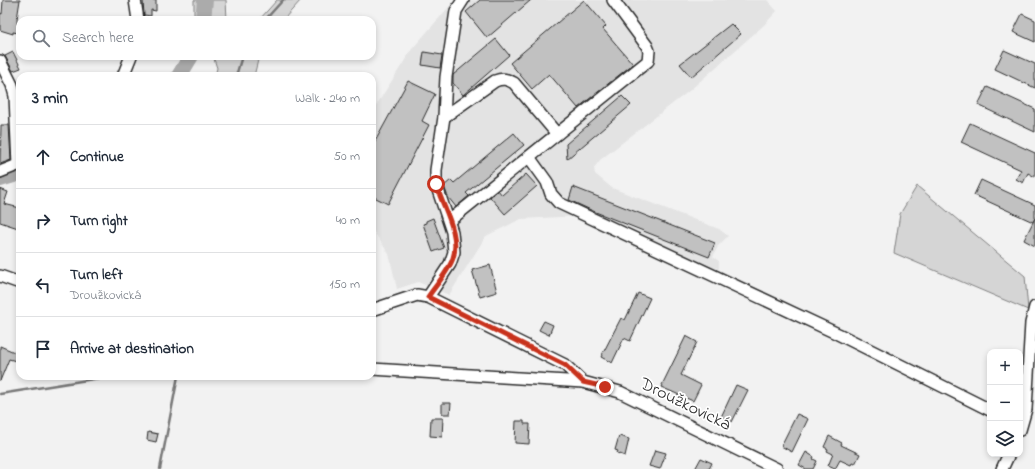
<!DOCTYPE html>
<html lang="en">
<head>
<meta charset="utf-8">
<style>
  body { margin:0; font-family:"Indie Flower",sans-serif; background:#f2f2f3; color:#1f2937 }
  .controls { position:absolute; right:12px; bottom:12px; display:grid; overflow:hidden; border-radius:8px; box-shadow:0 2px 6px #0003 }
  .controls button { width:36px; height:36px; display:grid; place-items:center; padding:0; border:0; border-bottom:1px solid #e0e1e3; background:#fff; color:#1f2937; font:20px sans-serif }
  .stop { position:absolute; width:12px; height:12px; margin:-9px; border:3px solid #c8321e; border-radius:50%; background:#fff }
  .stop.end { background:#c8321e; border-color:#fff; box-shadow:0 1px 4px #0008 }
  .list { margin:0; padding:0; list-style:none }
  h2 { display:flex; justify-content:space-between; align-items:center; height:52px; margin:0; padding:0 16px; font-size:17px }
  h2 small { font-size:13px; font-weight:400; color:#747a83 }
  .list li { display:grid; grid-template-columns:26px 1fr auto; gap:12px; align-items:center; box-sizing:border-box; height:64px; padding:0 16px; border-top:1px solid #e0e1e3 }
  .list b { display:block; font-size:15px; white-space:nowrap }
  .list p { margin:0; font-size:13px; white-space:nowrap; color:#747a83 }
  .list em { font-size:13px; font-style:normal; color:#747a83 }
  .icon { flex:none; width:22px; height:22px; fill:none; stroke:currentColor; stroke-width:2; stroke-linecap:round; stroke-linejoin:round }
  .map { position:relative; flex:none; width:1035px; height:469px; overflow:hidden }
  .search { position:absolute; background:#fff; box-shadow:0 2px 6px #0003; left:16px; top:16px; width:360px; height:44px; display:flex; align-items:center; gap:10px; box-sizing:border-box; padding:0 14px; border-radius:12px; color:#747a83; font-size:15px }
  .panel { position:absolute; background:#fff; box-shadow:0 2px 6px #0003; left:16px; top:72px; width:360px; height:308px; border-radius:12px }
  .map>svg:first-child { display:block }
  .built { fill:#e3e3e3 }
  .green { fill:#d5d5d5; stroke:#808080 }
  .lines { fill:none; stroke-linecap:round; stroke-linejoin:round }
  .stream { stroke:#787878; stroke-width:2.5 }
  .river { stroke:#ababab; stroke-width:16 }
  .building { fill:#c1c1c1; stroke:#2b2b2b }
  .minor-casing { stroke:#2b2b2b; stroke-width:14 }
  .minor { stroke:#fff; stroke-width:11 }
  .route { stroke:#c8321e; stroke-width:5 }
  .labels { text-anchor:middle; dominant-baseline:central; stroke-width:3.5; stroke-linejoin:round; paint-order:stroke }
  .street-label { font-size:18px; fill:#2b2b2b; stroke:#fff }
</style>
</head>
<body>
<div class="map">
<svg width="1035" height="469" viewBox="0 0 1035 469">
  <rect width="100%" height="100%" fill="#f2f2f2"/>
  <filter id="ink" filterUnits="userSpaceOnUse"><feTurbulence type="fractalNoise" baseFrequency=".025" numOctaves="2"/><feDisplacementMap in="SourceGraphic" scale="8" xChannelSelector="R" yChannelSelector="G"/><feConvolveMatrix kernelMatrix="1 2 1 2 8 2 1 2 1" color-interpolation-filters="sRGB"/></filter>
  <g filter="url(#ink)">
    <polygon class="built" points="455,0 767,0 777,11 764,25 689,91 600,160 594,168 595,174 612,188 719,229 728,236 718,246 713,257 719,261 719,269 663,255 581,216 521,219 486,236 449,295 418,282 397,289 389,254 372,229 372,112 412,49"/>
    <g class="green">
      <polygon points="194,0 226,0 227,20 192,20 194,15"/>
      <polygon points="277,0 301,0 283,20 259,20"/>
      <polygon points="213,56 259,56 254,76 215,76 217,68"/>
      <polygon points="917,186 1025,276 1028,310 894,253 900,214"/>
    </g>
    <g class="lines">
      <g class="stream">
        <polyline points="265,20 283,0"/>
        <polyline points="236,76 242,56"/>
        <polyline points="0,394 112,376"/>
        <polyline points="160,469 178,376"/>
      </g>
      <g class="river">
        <polyline points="203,20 205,0"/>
        <polyline points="179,76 191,56"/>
        <polyline points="0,179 20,173"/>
      </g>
    </g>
    <g class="building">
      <polygon points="3,0 20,0 17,19 18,33 13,32 13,34 0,30 0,13 2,14"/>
      <polygon points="143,0 156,0 156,11 151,10 151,16 144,15"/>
      <polygon points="480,0 531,0 487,38 466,12"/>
      <polygon points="584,0 606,26 603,29 633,64 578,108 549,74 532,89 510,63"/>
      <polygon points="1022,14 1035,20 1035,42 1013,32"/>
      <polygon points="731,24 741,34 691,77 680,64"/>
      <polygon points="496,39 509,55 463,95 453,83 453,75"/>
      <polygon points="1004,50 1035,64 1035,88 995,69"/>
      <polygon points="13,52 21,68 13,71 5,56"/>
      <polygon points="424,52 442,55 440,68 422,65"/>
      <polygon points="408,81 435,94 422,121 429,125 388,204 372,196 372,147"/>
      <polygon points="987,87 1035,109 1035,132 978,105"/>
      <polygon points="622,96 631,105 567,159 566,144"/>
      <polygon points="970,123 1035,153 1035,177 1028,173 1023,183 1016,179 1021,170 961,142"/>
      <polygon points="1,125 9,125 11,160 0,164"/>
      <polygon points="514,133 524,145 466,193 469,196 456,207 448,197 444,186 451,180 454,183"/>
      <polygon points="526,174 537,186 505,214 490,197 498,190 502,195"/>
      <polygon points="981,180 1035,205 1035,218 1033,222 974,195"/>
      <polygon points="573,187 715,243 709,257 593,211 569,200"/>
      <polygon points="0,189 8,192 4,204 20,208 20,221 18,228 0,222"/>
      <polygon points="433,218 444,248 433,252 423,224 426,223 426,221"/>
      <polygon points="1035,218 1035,246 1024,240"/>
      <polygon points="490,265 497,292 480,297 472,270"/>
      <polygon points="638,293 650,298 630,341 624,338 612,363 601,357 621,318 625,320"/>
      <polygon points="544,321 553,325 549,335 539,330"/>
      <polygon points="686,336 697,342 681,375 701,385 693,401 661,387"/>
      <polygon points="0,346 19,354 16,361 9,359 0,381"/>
      <polygon points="736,385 748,390 732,422 721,417"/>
      <polygon points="442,403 451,403 450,414 442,414"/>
      <polygon points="797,414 808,419 792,452 781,446"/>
      <polygon points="431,418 443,418 442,437 430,436"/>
      <polygon points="516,421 524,421 524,424 530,424 529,444 515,443"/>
      <polygon points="148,432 158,434 156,442 147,440"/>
      <polygon points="619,436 629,439 625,456 617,453 618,451 615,450"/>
      <polygon points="829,436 842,443 841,445 860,454 855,464 852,463 851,465 840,460 835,469 828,466 833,454 827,451 828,449 824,447"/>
      <polygon points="655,450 666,453 660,469 649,466"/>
      <polygon points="806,452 814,457 813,459 817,461 813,469 806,469 799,465"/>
      <polygon points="701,458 712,463 709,469 695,469"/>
    </g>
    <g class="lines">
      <defs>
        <g id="minor">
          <polyline points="135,0 138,20"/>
          <polyline points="0,61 12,85 15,96 18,165"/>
          <polyline points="123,76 131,56"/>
          <path d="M444,117L495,81C503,78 507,79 514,83L557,134"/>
          <polyline points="529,157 547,182 551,194 559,203 838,334 990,410"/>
          <polyline points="0,172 20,164"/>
          <polyline points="449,221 648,61 649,51 647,46 613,0"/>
          <polyline points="0,276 20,283"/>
          <polyline points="428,297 450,264 454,252 452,232 436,184 436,170 444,117 446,77 456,11 463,0"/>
          <polyline points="372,310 417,295 428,297 565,365 583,382 620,392 777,469"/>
          <polyline points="372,369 583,382"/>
          <polyline points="1020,430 1026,409 1031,323 1035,307"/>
          <polyline points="1002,469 1009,454"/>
        </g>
      </defs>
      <use href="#minor" class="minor-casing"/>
      <use href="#minor" class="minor"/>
    </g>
  </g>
  <g class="lines" filter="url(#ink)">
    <path class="route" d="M436,184C442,206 461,234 453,258C449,271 436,285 428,297L565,365L583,382L605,387"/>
  </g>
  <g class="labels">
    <g class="street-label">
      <text transform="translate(685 405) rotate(26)">Droužkovická</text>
    </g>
  </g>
</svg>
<div class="controls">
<button>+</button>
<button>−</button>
<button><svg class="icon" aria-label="layers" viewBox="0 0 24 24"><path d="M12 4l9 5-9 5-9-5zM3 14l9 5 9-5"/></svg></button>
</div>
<div class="stop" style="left:436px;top:184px"></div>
<div class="stop end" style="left:605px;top:387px"></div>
<div class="search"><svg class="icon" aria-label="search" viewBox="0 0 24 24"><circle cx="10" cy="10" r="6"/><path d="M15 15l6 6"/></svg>Search here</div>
<section class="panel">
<h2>3 min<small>Walk · 240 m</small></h2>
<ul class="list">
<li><svg class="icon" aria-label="ahead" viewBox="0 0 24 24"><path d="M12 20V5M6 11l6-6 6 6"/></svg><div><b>Continue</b></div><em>50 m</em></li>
<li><svg class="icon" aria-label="right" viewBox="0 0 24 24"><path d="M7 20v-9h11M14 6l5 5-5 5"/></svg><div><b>Turn right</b></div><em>40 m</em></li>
<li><svg class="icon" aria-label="left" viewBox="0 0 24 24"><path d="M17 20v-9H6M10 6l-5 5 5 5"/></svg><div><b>Turn left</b><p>Droužkovická</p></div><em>150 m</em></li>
<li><svg class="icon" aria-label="arrive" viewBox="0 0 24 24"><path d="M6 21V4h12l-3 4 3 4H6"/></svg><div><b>Arrive at destination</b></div></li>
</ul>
</section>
</div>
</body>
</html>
